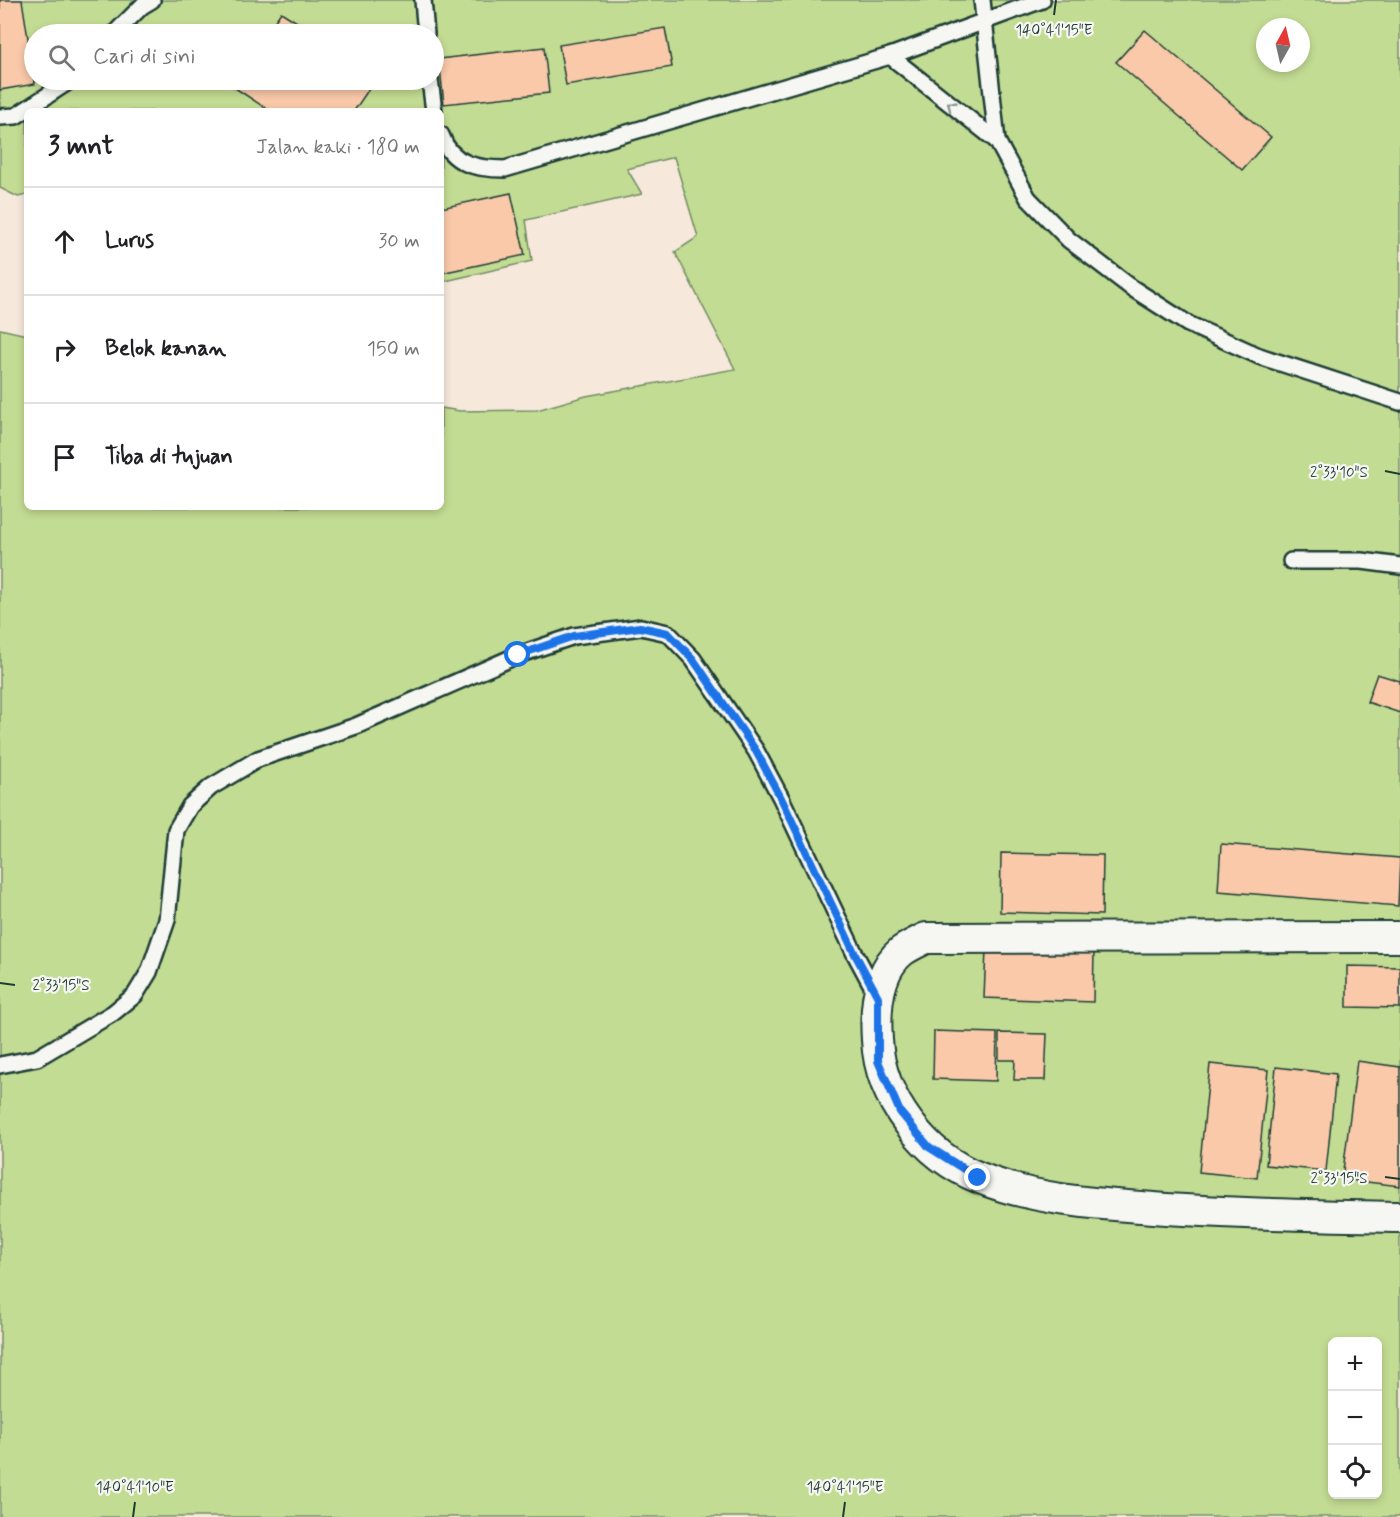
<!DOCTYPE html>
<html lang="id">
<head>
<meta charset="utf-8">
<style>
  body { margin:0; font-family:Mynerve,sans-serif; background:#f6f6f6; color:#202124 }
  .controls { position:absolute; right:18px; bottom:18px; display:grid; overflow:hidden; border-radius:9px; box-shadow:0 3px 9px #0003 }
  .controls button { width:54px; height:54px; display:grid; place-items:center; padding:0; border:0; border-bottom:2px solid #e0e0e0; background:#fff; color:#202124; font:30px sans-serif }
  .compass { position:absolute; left:1256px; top:18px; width:54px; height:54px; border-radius:50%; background:#fff; box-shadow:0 3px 9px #0003; rotate:8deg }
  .stop { position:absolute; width:18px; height:18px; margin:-14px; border:4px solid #1a73e8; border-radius:50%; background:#fff }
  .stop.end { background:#1a73e8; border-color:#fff; box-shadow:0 2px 6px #0008 }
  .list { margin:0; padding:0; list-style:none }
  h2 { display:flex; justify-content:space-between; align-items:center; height:78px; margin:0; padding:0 24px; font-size:26px }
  h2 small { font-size:20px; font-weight:400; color:#757577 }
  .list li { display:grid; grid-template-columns:39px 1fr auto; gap:18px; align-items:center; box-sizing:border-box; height:108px; padding:0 24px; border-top:2px solid #e0e0e0 }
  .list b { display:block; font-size:22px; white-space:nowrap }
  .list em { font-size:20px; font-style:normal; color:#757577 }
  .icon { flex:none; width:33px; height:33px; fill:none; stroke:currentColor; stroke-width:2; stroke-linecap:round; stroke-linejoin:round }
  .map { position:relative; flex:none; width:1400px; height:1517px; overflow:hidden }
  .search { position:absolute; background:#fff; box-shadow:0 3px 9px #0003; left:24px; top:24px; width:420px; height:66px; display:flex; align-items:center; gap:15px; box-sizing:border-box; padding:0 21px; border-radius:33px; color:#757577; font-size:22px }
  .panel { position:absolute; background:#fff; box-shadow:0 3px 9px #0003; left:24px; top:108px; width:420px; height:402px; border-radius:9px }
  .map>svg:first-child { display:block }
  .green { fill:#c3dc93; stroke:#718c64; stroke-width:1.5; fill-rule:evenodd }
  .building { fill:#f9c9a9; stroke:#1f3d34; stroke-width:1.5 }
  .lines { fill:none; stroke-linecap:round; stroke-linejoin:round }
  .lane-casing { stroke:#1f3d34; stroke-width:20 }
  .street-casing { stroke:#1f3d34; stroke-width:34 }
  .lane { stroke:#f6f6f2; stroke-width:15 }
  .street { stroke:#f6f6f2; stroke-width:30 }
  .oneway { stroke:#8a9a93 }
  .route { stroke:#1a73e8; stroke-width:8 }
  .ticks { fill:none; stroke:#1f3d34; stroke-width:2 }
  .ticks-label { font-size:15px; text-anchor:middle; fill:#1f3d34; stroke:#f6f6f2; stroke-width:4.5; stroke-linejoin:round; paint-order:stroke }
</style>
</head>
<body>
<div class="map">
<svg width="1400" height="1517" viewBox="0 0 1400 1517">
  <rect width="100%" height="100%" fill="#f7e8dc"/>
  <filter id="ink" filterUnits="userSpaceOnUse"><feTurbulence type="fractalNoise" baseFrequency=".0167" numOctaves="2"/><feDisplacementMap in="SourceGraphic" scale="12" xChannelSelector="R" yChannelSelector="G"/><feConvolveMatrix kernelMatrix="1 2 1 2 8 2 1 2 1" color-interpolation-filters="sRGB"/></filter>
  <g filter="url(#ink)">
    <path class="green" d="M0,0H1400V1517H0V329L27,335V507H441V408L460,411L537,410L586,396L735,369L675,252L698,237L674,157L627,169L642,194L526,220L532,261L441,282V111H27V195L18,197L0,188ZM1265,27H1301V63H1265ZM34,34H434V80H34ZM1332,1342H1378V1494H1332Z"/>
    <g class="building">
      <polygon points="0,0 22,0 35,84 0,90"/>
      <polygon points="281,12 316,34 266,34"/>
      <polygon points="665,28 672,67 566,85 559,45"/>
      <polygon points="1145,30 1271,137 1242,170 1116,62"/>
      <polygon points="544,47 549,93 444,104 439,59"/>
      <polygon points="237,80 375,80 354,111 270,111 232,86"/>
      <polygon points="511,193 525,255 441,273 441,208"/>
      <polygon points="1377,674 1400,681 1400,713 1367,702"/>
      <polygon points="1221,844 1400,858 1398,906 1218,891"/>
      <polygon points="1001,853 1103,855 1102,915 1000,912"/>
      <polygon points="986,949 1094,952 1093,1002 984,998"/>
      <polygon points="1347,966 1400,967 1400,1008 1347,1007"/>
      <polygon points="934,1031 997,1033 996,1081 933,1079"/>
      <polygon points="999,1033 1047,1034 1045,1080 1014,1080 1015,1060 999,1060"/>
      <polygon points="1357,1061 1400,1067 1400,1186 1342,1179"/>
      <polygon points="1210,1064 1268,1070 1257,1178 1199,1172"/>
      <polygon points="1276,1067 1336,1074 1326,1171 1266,1165"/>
    </g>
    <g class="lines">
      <defs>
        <g id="lane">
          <polyline points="423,0 426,34"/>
          <polyline points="982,0 997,141 1028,198 1069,240 1132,288 1188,324 1259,356 1400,402"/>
          <polyline points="114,34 142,6 152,0"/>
          <polyline points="890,56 997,141"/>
          <polyline points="430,80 434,111"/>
          <polyline points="0,117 16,116 71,80"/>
          <path d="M441,135C451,165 478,169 505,169L890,56L1042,0"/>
          <polyline points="1291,561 1362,561 1400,566"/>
          <polyline points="0,1065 37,1058 113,1013 135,995 149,972 167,920 176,830 190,806 211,787 258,759 356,726 518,655 574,636 641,627 668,633 693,659 756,751 781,798 855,954 877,995"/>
        </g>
        <path id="street" d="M1400,937L926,938C918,942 909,946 902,951C877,971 875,1011 877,1040C880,1099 925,1157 980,1178C1032,1199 1087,1203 1141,1207C1227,1214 1313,1215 1400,1217"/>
      </defs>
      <use href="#lane" class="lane-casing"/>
      <use href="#street" class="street-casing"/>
      <use href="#lane" class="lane"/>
      <use href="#street" class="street"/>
    </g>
    <defs><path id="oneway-chevron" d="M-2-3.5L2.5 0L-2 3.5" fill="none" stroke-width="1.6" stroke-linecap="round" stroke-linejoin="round" transform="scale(1.5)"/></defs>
    <use class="oneway" href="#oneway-chevron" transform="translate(951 105) rotate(-142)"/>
  </g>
  <g class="lines" filter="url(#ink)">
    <polyline class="route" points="518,655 574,636 640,627 668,633 693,659 756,751 781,798 855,954 878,997 878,1061 900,1112 929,1147 978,1178"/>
  </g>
  <path class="ticks" d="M1054,15L1056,0M1385,471L1400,474M0,983L15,985M1385,1177L1400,1179M133,1517L135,1502M843,1517L845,1502"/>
  <g class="ticks-label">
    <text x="1054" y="35">140°41'15"E</text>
    <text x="1339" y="477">2°33'10"S</text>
    <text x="61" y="990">2°33'15"S</text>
    <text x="1339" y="1183">2°33'15"S</text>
    <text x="135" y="1492">140°41'10"E</text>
    <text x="845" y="1492">140°41'15"E</text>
  </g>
</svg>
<div class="controls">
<button>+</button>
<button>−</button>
<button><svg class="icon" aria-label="locate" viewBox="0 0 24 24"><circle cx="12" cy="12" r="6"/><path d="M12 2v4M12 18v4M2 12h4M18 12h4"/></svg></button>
</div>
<svg class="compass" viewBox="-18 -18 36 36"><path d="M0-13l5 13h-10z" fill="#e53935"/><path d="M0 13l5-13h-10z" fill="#757577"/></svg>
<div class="stop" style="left:518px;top:655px"></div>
<div class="stop end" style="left:978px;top:1178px"></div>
<div class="search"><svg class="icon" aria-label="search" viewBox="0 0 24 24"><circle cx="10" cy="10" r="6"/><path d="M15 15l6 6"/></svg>Cari di sini</div>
<section class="panel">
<h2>3 mnt<small>Jalan kaki · 180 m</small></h2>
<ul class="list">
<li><svg class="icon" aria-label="ahead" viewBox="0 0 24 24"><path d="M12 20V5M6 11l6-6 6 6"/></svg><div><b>Lurus</b></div><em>30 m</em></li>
<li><svg class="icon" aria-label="right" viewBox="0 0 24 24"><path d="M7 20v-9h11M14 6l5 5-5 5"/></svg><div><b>Belok kanan</b></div><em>150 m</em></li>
<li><svg class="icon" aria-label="arrive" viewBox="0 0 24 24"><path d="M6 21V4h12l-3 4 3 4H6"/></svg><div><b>Tiba di tujuan</b></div></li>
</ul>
</section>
</div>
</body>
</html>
